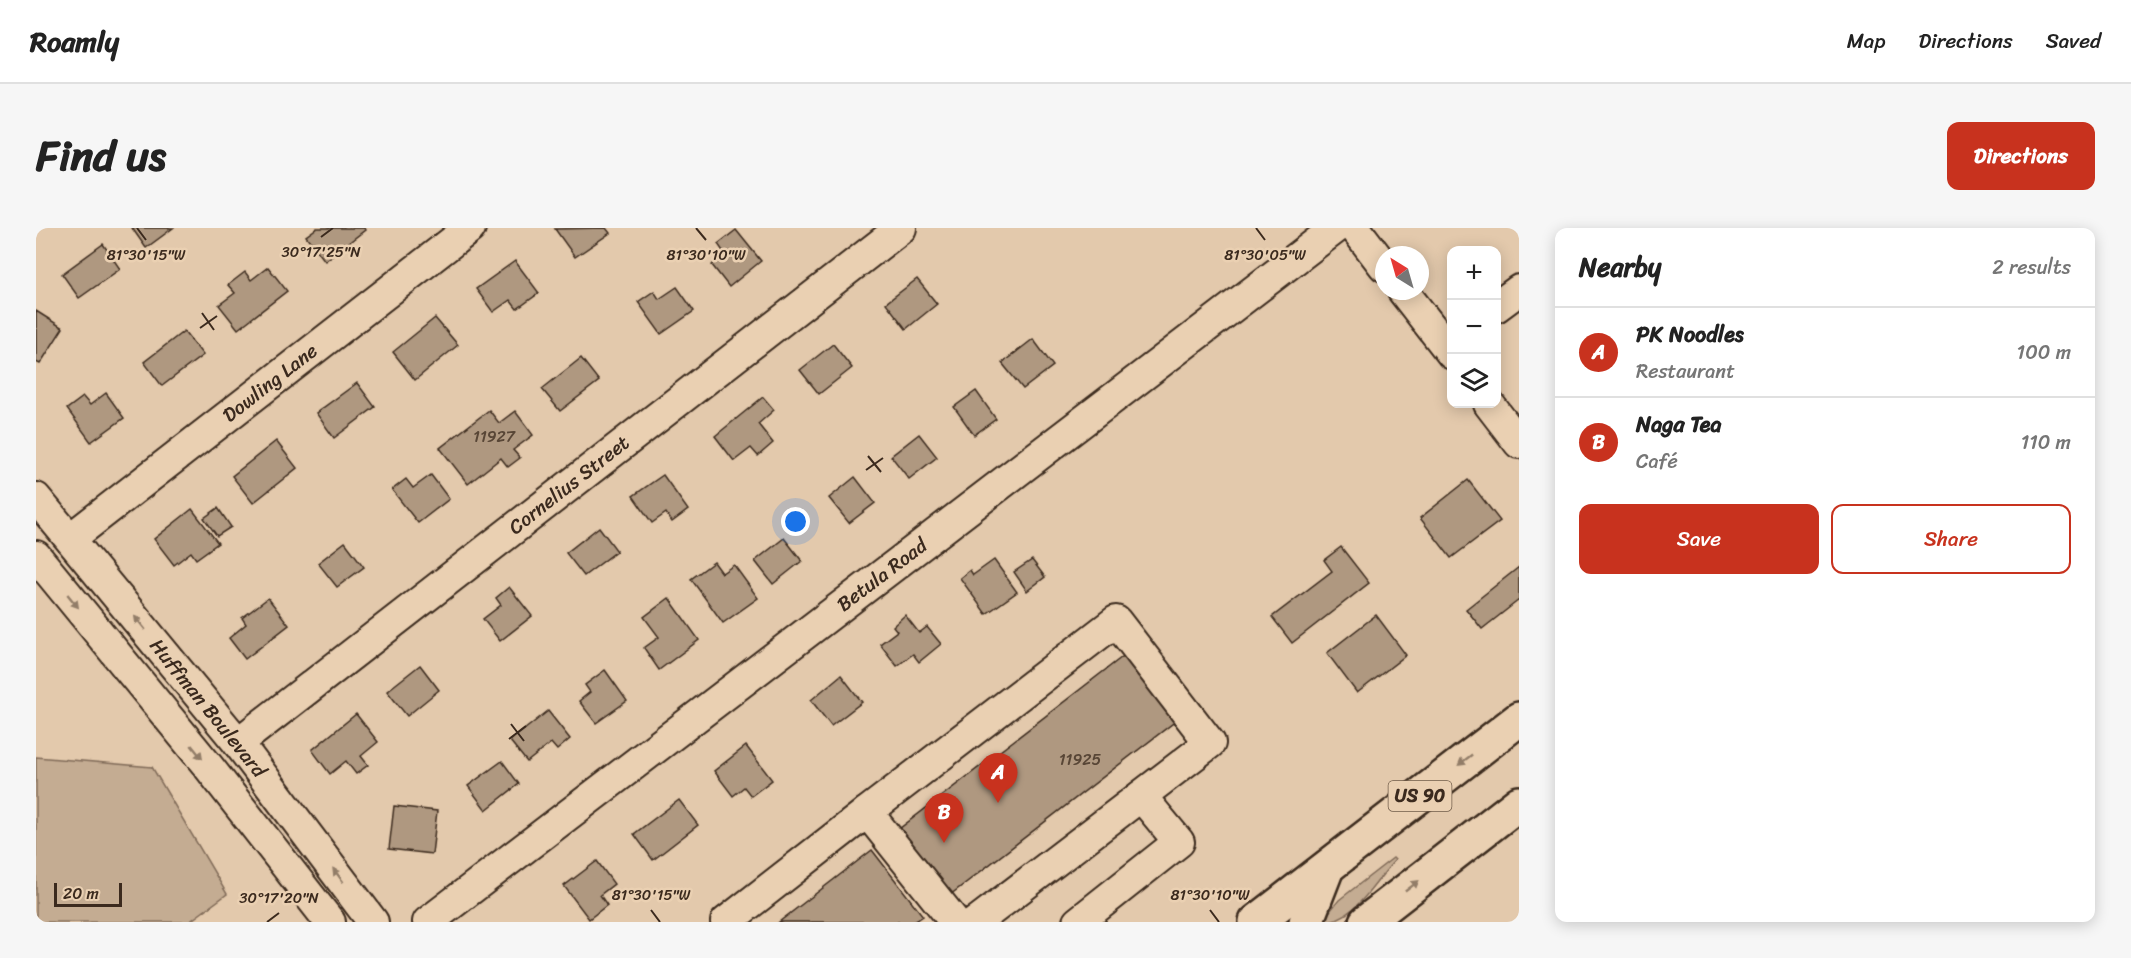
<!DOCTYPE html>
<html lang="en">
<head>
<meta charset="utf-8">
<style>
  body { margin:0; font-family:Sriracha,sans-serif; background:#f6f6f6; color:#222 }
  .controls { position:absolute; right:18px; top:18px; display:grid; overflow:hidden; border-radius:12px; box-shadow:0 3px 15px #0003 }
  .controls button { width:54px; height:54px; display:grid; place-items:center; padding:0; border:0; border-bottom:2px solid #e0e0e0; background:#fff; color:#222; font:30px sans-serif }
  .compass { position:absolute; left:1339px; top:18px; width:54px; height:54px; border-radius:50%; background:#fff; box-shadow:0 3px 15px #0003; rotate:323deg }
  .scale { position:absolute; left:18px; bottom:15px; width:68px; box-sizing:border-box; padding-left:6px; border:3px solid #3b2a1e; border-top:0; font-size:16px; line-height:21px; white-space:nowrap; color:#3b2a1e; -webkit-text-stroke:4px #ead0b2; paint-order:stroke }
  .you { position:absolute; left:760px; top:294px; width:21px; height:21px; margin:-15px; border:4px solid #fff; border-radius:50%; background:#1a73e8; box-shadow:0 0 0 9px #1a73e833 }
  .badge { display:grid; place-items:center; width:39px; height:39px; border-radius:50%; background:#c8321e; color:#fff; font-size:20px; font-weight:700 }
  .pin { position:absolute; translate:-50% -50px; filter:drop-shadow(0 2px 3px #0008) }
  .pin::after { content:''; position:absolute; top:32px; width:21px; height:18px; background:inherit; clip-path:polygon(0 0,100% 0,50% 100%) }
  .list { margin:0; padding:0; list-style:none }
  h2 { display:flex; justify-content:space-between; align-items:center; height:78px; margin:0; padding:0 24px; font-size:26px }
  h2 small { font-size:20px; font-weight:400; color:#767676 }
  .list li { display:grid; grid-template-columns:39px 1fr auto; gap:18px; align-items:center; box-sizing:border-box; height:90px; padding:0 24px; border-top:2px solid #e0e0e0 }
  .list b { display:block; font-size:22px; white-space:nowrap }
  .list p { margin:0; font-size:20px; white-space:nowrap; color:#767676 }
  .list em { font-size:20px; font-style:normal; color:#767676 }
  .actions { display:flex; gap:12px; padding:18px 24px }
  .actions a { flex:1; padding:14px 0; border:2px solid #c8321e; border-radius:12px; text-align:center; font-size:21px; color:#c8321e }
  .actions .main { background:#c8321e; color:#fff }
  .icon { flex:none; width:33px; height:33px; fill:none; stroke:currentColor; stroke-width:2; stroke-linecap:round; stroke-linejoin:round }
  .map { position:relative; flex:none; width:1483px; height:694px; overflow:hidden; border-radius:12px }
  header { display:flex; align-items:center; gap:36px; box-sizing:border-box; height:84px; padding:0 30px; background:#fff; border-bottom:2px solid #e0e0e0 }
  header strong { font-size:28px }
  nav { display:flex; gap:33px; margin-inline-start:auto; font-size:21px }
  .intro { display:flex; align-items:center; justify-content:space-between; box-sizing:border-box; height:144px; padding:0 36px }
  h1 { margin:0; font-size:42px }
  .button { padding:15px 27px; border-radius:12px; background:#c8321e; color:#fff; font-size:21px; font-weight:700 }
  main { display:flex; gap:36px; padding:0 36px }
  aside { flex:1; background:#fff; border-radius:12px; box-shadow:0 3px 15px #0003 }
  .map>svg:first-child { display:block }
  .green { fill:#c4ac92; stroke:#806b58; stroke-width:1.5 }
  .building { fill:#af9880; stroke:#3b2a1e; stroke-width:1.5 }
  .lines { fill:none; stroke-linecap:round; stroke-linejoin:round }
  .minor-casing { stroke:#3b2a1e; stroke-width:34 }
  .highway-casing { stroke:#3b2a1e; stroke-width:38 }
  .minor { stroke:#ead0b2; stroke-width:30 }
  .highway { stroke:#ead0b2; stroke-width:33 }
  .oneway { fill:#927d68 }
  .ticks { fill:none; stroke:#3b2a1e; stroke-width:2 }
  .labels { text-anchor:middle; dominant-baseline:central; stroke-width:5; stroke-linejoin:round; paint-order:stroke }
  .number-label { font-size:16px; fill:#584636 }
  .shield { fill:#ead0b2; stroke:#705c4a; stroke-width:1.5 }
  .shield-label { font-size:18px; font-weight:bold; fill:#3b2a1e }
  .street-label { font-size:20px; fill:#3b2a1e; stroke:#ead0b2 }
  .ticks-label { font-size:15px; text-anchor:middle; fill:#3b2a1e; stroke:#ead0b2; stroke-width:5; stroke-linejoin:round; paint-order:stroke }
</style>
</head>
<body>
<header>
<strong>Roamly</strong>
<nav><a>Map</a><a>Directions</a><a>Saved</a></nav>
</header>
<div class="intro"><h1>Find us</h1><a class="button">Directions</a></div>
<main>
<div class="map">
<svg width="1483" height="694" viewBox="0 0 1483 694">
  <rect width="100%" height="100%" fill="#e3c9ac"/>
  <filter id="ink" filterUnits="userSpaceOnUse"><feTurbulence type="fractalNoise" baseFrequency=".0167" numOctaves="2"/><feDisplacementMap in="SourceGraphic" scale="12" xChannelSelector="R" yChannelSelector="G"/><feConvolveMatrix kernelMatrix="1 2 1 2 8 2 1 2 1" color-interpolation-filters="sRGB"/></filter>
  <g filter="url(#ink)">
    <g class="green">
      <polygon points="0,529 116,539 191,666 153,694 0,694"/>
      <path d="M1357,630L1359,632C1338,654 1319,694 1285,694L1303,672Z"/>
    </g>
    <g class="building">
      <polygon points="96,0 137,0 110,20"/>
      <polygon points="281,0 328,0 329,2 289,33 270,8"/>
      <polygon points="570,0 574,5 539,29 519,1"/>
      <polygon points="700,2 725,33 693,59 676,37 689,26 682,16"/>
      <polygon points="67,16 84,41 43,70 26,46"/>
      <polygon points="479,33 503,65 481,81 474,72 457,84 440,61"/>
      <polygon points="232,39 251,63 202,101 183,77 199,65 192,57 209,44 215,52"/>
      <polygon points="881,51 901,76 870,101 850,75"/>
      <polygon points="641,59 658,83 625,106 602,74 618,63 623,71"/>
      <polygon points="0,83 27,100 4,136 0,134"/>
      <polygon points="399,90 422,117 379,152 357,124"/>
      <polygon points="148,103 167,127 126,158 108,134"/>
      <polygon points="997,111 1017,138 987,161 966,135"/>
      <polygon points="797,116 816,140 783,166 764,142"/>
      <polygon points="545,130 563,153 524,183 506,161"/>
      <polygon points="321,155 339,179 298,210 280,185"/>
      <polygon points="940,163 960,191 938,207 918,179"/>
      <polygon points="70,165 88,190 55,214 31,181 47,169 54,177"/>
      <polygon points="727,169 738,182 722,196 737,215 722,228 715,220 698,233 679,208"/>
      <polygon points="453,182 463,195 479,183 497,207 477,222 484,230 472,239 465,230 432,256 404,220"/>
      <polygon points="883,206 901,229 873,251 855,228"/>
      <polygon points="240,213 261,240 217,275 196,248"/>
      <polygon points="395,247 413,271 382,295 356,262 370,251 377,260"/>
      <polygon points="627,247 652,282 636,294 630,285 616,295 597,268"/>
      <polygon points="819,249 839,275 813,295 793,270"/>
      <polygon points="1432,252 1464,293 1415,330 1384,290"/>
      <polygon points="182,280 195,299 181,308 168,290"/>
      <polygon points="156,281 182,315 160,331 155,324 138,337 118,311"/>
      <polygon points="563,299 581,323 548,348 530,325"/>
      <polygon points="748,310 766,333 737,356 719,333"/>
      <polygon points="309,314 328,339 301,359 282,335"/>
      <polygon points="1305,319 1333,355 1256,415 1236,389 1296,343 1288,332"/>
      <polygon points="958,332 981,364 950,386 924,350 934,342 937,347"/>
      <polygon points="996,332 1009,349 991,363 978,344"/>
      <polygon points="678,334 686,345 698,337 722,370 687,395 655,351"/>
      <polygon points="1483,339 1483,372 1446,401 1430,381"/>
      <polygon points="473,359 496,388 464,413 447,391 465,377 460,370"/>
      <polygon points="232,370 253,397 209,431 193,410 210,396 206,390"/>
      <polygon points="633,370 663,412 623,442 608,420 623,409 608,389"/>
      <polygon points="869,387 883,405 891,399 905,416 883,434 877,426 861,438 844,416 861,403 857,398"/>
      <polygon points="1340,387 1370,427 1321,465 1291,425"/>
      <polygon points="1090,426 1141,492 914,667 863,601"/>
      <polygon points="384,437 403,462 371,488 351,463"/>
      <polygon points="569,442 591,473 560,495 543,473 554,464 549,457"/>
      <polygon points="805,447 826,474 795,498 775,472"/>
      <polygon points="512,483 534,511 521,522 515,515 491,534 474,513"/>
      <polygon points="320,486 342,514 325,528 332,537 320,546 310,533 294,546 276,522"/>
      <polygon points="710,518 736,552 715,568 708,559 697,568 678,543"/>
      <polygon points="466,533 483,556 450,582 432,558"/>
      <polygon points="643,572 662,597 617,632 598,606"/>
      <polygon points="358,578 401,583 396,626 353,621"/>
      <polygon points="836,622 887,688 878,694 743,694"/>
      <polygon points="561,633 578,656 564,667 571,677 553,691 528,658"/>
    </g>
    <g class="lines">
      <defs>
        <g id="minor">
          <polyline points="1319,0 1348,38"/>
          <polyline points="1367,63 1416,126"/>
          <polyline points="1460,79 1483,62"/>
          <polyline points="1453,176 1483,215"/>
          <polyline points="0,270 202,515 337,694"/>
          <polyline points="35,310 434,0"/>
          <polyline points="0,328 172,538 294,694"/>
          <polyline points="202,515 865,0"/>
          <polyline points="831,584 1080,393 1174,515 940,694"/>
          <polyline points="392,694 1300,0"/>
          <polyline points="690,694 831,584 919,694"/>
          <polyline points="1042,694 1143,614 1105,568"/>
        </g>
        <g id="highway">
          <polyline points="1220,694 1483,491"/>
          <polyline points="1270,694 1291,640"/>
          <polyline points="1330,694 1483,575"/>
        </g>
      </defs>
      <use href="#minor" class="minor-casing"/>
      <use href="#highway" class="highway-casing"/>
      <use href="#minor" class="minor"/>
      <use href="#highway" class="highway"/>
    </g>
    <defs><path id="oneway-solid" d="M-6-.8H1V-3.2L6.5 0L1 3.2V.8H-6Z" transform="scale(1.5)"/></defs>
    <g class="oneway">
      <use href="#oneway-solid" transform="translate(37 373) rotate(51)"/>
      <use href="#oneway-solid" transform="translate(104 395) rotate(-129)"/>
      <use href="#oneway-solid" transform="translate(161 524) rotate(51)"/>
      <use href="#oneway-solid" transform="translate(1429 532) rotate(142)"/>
      <use href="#oneway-solid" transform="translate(302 647) rotate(-127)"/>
      <use href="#oneway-solid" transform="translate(1376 658) rotate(-38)"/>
    </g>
  </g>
  <path class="ticks" d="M101,0L110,12M660,0L670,12M1220,0L1229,12M285,9L297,0M166,85L178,102M164,100L181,88M832,228L845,244M830,242L847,230M475,496L488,513M473,511L490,498M615,682L624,694M1174,682L1183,694M231,694L243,685"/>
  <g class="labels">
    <g class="number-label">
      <text x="458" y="208">11927</text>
      <text x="1044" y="531">11925</text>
    </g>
    <rect class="shield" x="1352.5" y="553" width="63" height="30" rx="4.5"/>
    <g class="shield-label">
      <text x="1384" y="568">US 90</text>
    </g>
    <g class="street-label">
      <text transform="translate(234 155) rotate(-38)">Dowling Lane</text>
      <text transform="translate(533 257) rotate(-38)">Cornelius Street</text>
      <text transform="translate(846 347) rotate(-37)">Betula Road</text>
      <text transform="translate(172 480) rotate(51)">Huffman Boulevard</text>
    </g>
  </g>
  <g class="ticks-label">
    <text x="285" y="29">30°17'25"N</text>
    <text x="110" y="32">81°30'15"W</text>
    <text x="670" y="32">81°30'10"W</text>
    <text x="1229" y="32">81°30'05"W</text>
    <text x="615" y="672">81°30'15"W</text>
    <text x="1174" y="672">81°30'10"W</text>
    <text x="243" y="675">30°17'20"N</text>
  </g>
</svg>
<div class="controls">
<button>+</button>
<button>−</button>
<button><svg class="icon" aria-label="layers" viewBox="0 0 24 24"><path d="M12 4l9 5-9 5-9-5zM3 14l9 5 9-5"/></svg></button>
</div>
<svg class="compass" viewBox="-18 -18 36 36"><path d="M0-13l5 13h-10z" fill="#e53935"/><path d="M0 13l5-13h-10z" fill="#767676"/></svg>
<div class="scale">20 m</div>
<div class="you"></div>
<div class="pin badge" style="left:962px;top:575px">A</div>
<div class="pin badge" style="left:908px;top:615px">B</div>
</div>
<aside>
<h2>Nearby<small>2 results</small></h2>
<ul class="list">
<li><span class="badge">A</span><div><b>PK Noodles</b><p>Restaurant</p></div><em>100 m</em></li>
<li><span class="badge">B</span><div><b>Naga Tea</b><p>Café</p></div><em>110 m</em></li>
</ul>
<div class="actions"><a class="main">Save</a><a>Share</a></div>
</aside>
</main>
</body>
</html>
